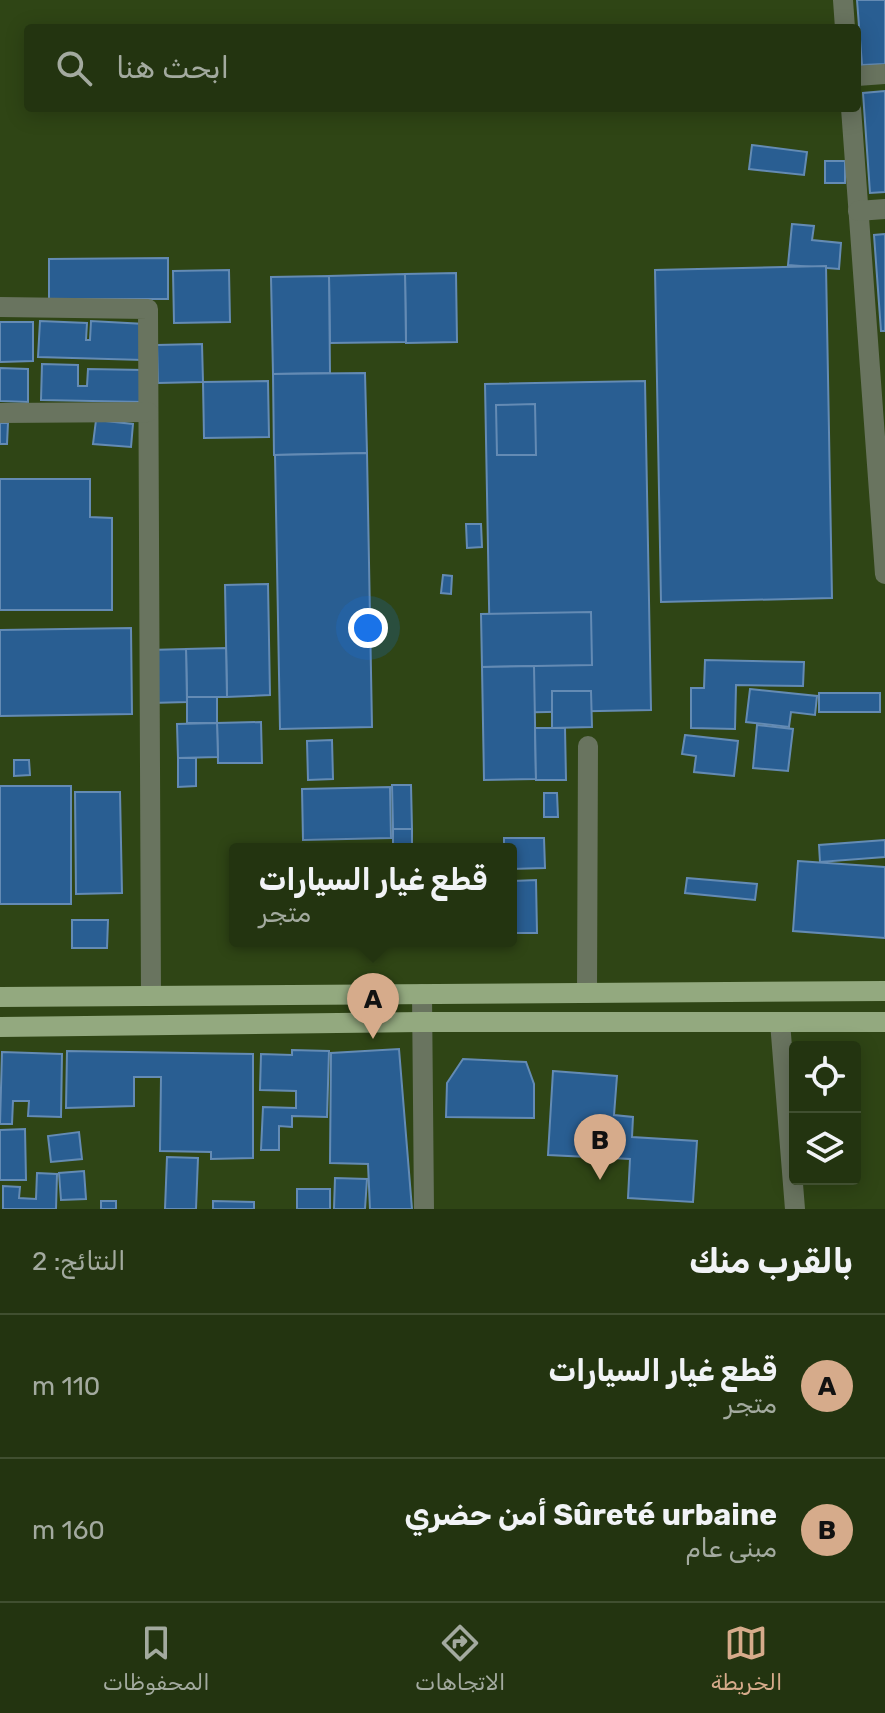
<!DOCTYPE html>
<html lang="ar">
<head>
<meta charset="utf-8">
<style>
  body { margin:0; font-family:Rubik,"Noto Sans Arabic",sans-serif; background:#2f3f1e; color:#f1f3f6; direction:rtl }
  .controls { position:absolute; right:24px; bottom:24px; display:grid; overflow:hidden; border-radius:8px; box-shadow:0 4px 20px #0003 }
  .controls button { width:72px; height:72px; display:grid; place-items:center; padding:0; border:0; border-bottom:2px solid #404f30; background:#233410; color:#f1f3f6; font:40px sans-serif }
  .you { position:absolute; left:368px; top:628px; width:28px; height:28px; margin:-20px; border:6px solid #fff; border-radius:50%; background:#1a73e8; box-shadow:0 0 0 12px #1a73e833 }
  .badge { display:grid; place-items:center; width:52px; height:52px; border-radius:50%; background:#d6ab8b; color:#111; font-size:26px; font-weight:700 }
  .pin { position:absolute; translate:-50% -66px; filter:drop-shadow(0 2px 4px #0008) }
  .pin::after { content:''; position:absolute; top:42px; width:28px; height:24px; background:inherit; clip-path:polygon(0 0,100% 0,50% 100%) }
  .popup { position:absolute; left:229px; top:843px; width:288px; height:104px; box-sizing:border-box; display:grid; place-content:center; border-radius:8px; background:#233410; filter:drop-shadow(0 2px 6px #0005); font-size:26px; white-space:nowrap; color:#a3aa9f }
  .popup b { font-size:30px; color:#f1f3f6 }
  .popup::after { content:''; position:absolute; left:50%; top:100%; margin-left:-16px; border:16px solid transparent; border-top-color:#233410 }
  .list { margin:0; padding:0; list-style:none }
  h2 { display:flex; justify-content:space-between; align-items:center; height:104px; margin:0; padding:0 32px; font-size:34px }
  h2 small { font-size:26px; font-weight:400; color:#a3aa9f }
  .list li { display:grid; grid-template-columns:52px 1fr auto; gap:24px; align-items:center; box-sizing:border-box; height:144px; padding:0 32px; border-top:2px solid #404f30 }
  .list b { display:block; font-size:30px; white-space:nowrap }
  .list p { margin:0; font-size:26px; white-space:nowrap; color:#a3aa9f }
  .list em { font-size:26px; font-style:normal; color:#a3aa9f }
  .icon { flex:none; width:44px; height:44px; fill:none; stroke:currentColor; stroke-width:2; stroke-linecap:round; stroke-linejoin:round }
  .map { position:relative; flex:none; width:885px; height:1209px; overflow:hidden; direction:ltr }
  .search { position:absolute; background:#233410; box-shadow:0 4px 20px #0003; left:24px; right:24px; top:24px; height:88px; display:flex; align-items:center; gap:20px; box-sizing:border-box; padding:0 28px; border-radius:8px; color:#a3aa9f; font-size:30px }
  .sheet { height:392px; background:#233410 }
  nav { display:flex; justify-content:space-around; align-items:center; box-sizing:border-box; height:112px; border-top:2px solid #404f30; background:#233410; font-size:22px; color:#a3aa9f }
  nav a { display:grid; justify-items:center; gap:4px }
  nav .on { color:#d6ab8b }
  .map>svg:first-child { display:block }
  .building { fill:#295e92; stroke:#648bb4; stroke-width:2 }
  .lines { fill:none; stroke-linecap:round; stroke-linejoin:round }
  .minor { stroke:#69745f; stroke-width:20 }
  .major { stroke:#93a97f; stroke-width:20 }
</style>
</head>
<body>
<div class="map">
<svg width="885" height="1209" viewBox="0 0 885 1209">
  <rect width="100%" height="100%" fill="#2f4515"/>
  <g class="building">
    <polygon points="857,0 885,0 885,64 862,65"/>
    <polygon points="885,91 885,192 870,193 863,93"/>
    <polygon points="752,145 807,152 804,175 749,169"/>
    <rect x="825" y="161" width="20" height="22"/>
    <polygon points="792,224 814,226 812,240 841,243 839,269 788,265"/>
    <polygon points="885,234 885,331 881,331 874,235"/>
    <polygon points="168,258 168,299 49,299 49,259"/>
    <polygon points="826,266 832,598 661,602 655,270"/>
    <polygon points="229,270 230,322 174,323 173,271"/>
    <polygon points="456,273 457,342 406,343 405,274"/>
    <polygon points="405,274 406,342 330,343 329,276"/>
    <polygon points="329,276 330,373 273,374 271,277"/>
    <polygon points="40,321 87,323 86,340 90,340 91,321 145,324 143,360 38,357"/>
    <polygon points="0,322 33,322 33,361 0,362"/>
    <polygon points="202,344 203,382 158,383 157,345"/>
    <polygon points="42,364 78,365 78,386 87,386 88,369 144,370 143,402 41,400"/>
    <polygon points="0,368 28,369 28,402 0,401"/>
    <polygon points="365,373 367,453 274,455 273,374"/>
    <polygon points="268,381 269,437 204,438 203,382"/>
    <polygon points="645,381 651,710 491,713 485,384"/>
    <polygon points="535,404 536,455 497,455 496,405"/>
    <polygon points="96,420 133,424 131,447 93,444"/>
    <polygon points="0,423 8,423 7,444 0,444"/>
    <polygon points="367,453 372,727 280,729 275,455"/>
    <polygon points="0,479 90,479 90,517 112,518 112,610 0,610"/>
    <polygon points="466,524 481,524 482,547 467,548"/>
    <polygon points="443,575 452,576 451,594 441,593"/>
    <polygon points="268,584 270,695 227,697 225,585"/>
    <polygon points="591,612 592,665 482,667 481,614"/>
    <polygon points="131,628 132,714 0,716 0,630"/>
    <polygon points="226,648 227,697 187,697 186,649"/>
    <polygon points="186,649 187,702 151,703 149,650"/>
    <polygon points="705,660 804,662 803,686 736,685 735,729 691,728 691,688 704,688"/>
    <polygon points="534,666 536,779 484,780 482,667"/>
    <polygon points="750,689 817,696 815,715 791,712 789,727 746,722"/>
    <polygon points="552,691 591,691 592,727 552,728"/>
    <rect x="819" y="693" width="61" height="19"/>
    <rect x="187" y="697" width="30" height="26"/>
    <polygon points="261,722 262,763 218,763 217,723"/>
    <polygon points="217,723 218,757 178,758 177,724"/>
    <polygon points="757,725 793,729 788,771 753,768"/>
    <polygon points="535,728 565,728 566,780 536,780"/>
    <polygon points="685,735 738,741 734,776 694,772 696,756 682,754"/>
    <polygon points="332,740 333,779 308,780 307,741"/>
    <polygon points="178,758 196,758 196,786 178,787"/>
    <polygon points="14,760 29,760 30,775 14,776"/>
    <polygon points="392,785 411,785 412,829 393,829"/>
    <rect x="0" y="786" width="71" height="118"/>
    <polygon points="390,787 391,838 303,840 302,789"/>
    <polygon points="75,792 120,792 122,893 76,894"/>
    <polygon points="544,793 557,793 558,817 544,817"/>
    <rect x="393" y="829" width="19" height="20"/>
    <polygon points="504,838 544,838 545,868 511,869 511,849 504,849"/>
    <polygon points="885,840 885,857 820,862 819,845"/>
    <polygon points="798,861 885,867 885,938 793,931"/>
    <polygon points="511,867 514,933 511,933"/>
    <polygon points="687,878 757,884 755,900 685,893"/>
    <polygon points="536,880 537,933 514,933 513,881"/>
    <polygon points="72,920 108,920 107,948 72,948"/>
    <polygon points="399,1049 412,1209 370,1209 368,1164 330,1163 331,1053"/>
    <polygon points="292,1050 329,1051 327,1117 292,1116 292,1127 279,1126 279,1150 261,1150 263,1107 296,1108 296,1091 260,1090 261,1054 292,1055"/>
    <polygon points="67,1051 253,1054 253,1158 211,1159 211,1152 160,1151 161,1077 134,1077 134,1106 66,1108"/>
    <polygon points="2,1052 62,1054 61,1117 28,1116 29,1101 13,1101 12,1124 0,1124"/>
    <polygon points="463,1059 526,1062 534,1084 534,1118 446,1117 447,1083"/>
    <polygon points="553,1071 617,1076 614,1115 633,1117 632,1137 697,1141 693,1202 628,1198 630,1159 548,1155"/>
    <polygon points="25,1129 26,1180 0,1180 0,1130"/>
    <polygon points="79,1132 82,1159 51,1162 48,1136"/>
    <polygon points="167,1157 198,1158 196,1209 165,1209"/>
    <polygon points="84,1171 86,1199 61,1200 59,1173"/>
    <polygon points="37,1173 57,1174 56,1209 3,1209 3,1186 20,1187 19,1198 36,1199"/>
    <polygon points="335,1178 367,1179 365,1209 334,1209"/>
    <rect x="297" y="1189" width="33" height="20"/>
    <rect x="101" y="1201" width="15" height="8"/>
    <polygon points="213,1201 254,1202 254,1209 213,1209"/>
  </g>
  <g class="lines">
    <g class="minor">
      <polyline points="843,0 845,28"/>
      <polyline points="857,76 885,74"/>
      <polyline points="851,108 885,574"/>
      <polyline points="858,211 885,209"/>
      <polyline points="0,307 148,309 151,996"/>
      <polyline points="0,413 148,412"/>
      <polyline points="587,993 588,746"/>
      <polyline points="422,994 424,1209"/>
      <polyline points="780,1022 795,1209"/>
    </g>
    <g class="major">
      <polyline points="0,997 885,991"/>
      <polyline points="0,1027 421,1022 885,1022"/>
    </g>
  </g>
</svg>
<div class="controls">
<button><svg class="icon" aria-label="locate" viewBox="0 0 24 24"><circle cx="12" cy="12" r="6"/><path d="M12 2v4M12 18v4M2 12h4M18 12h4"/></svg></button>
<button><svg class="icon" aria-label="layers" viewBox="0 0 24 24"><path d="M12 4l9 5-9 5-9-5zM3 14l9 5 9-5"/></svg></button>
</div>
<div class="you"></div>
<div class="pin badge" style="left:373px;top:1039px">A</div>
<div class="popup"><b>قطع غيار السيارات</b>متجر</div>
<div class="pin badge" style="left:600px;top:1180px">B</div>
<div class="search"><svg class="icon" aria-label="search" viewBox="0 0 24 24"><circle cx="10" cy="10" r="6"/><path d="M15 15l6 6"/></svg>ابحث هنا</div>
</div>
<section class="sheet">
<h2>بالقرب منك<small>النتائج: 2</small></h2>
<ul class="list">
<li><span class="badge">A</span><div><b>قطع غيار السيارات</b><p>متجر</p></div><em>110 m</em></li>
<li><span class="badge">B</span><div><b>Sûreté urbaine أمن حضري</b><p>مبنى عام</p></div><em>160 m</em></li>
</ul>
</section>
<nav>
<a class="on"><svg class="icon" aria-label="map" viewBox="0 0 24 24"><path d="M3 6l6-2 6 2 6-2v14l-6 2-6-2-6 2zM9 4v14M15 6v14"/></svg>الخريطة</a>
<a><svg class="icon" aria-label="directions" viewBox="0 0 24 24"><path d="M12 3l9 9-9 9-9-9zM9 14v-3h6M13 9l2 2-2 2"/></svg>الاتجاهات</a>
<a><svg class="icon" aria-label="saved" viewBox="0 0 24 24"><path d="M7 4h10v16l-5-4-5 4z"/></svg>المحفوظات</a>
</nav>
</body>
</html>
